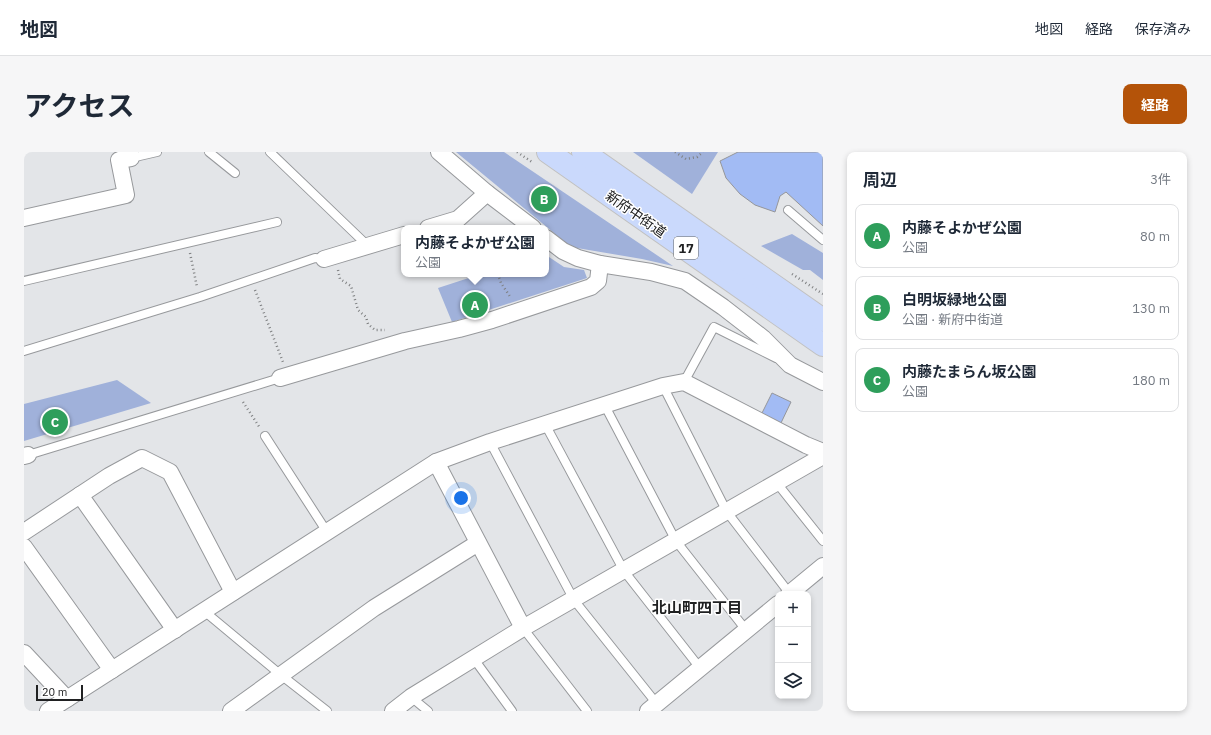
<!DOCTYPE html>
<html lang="ja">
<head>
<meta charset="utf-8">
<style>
  body { margin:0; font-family:"IBM Plex Sans","Noto Sans JP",sans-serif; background:#f6f6f7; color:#1f2937 }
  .controls { position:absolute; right:12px; bottom:12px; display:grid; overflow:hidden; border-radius:8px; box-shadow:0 2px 6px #0003 }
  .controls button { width:36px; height:36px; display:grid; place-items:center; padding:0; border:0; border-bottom:1px solid #e0e1e3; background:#fff; color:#1f2937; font:20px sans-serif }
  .scale { position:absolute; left:12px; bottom:10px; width:47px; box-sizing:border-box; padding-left:4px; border:2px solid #202122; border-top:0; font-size:11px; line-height:14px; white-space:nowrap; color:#202122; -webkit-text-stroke:3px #fff; paint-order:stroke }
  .you { position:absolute; left:437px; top:346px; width:14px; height:14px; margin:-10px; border:3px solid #fff; border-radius:50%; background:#1a73e8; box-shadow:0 0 0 6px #1a73e833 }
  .badge { display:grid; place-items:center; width:26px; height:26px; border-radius:50%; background:#b45309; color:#fff; font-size:13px; font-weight:700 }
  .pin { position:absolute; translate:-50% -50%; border:2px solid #fff; box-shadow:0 1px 4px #0006 }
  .popup { position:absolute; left:377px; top:73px; width:148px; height:52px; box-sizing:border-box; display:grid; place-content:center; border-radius:8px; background:#fff; filter:drop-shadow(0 1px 3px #0005); font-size:13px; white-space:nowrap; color:#747a83 }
  .popup b { font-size:15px; color:#1f2937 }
  .popup::after { content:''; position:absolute; left:50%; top:100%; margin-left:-8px; border:8px solid transparent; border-top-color:#fff }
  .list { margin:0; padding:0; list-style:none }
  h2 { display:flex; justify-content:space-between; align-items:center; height:52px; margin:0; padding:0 16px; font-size:17px }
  h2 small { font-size:13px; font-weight:400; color:#747a83 }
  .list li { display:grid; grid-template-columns:26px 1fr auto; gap:12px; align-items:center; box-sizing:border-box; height:64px; margin:0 8px 8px; padding:0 8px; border:1px solid #e0e1e3; border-radius:8px }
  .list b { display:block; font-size:15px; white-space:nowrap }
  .list p { margin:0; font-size:13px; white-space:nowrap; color:#747a83 }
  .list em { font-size:13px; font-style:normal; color:#747a83 }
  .icon { flex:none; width:22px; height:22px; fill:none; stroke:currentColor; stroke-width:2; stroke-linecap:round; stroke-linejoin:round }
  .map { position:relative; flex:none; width:799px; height:559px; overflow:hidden; border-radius:8px }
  header { display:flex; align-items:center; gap:24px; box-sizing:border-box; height:56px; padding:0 20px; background:#fff; border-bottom:1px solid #e0e1e3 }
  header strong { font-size:19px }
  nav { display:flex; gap:22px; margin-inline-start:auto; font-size:14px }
  .intro { display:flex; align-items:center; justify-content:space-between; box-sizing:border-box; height:96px; padding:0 24px }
  h1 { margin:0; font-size:28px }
  .button { padding:10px 18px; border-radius:8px; background:#b45309; color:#fff; font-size:14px; font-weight:700 }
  main { display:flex; gap:24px; padding:0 24px }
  aside { flex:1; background:#fff; border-radius:8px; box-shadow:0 2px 6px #0003 }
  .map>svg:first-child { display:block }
  .green { fill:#a0b1da }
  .building { fill:#a2bbf4; stroke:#95969a }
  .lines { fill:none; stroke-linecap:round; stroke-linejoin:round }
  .lane-casing { stroke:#97999c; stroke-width:10 }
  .street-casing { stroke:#97999c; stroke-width:18 }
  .primary-casing { stroke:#c1c1c1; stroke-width:24 }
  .path { stroke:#7f8082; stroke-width:2.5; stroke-dasharray:1 3; stroke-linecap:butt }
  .lane { stroke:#fff; stroke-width:8 }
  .street { stroke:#fff; stroke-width:16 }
  .primary { stroke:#cad9fc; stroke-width:22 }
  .labels { text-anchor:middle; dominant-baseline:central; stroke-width:3; stroke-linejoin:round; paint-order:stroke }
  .shield { fill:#fff; stroke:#636464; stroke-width:1 }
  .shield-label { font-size:13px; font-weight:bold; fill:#202122 }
  .street-label { font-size:14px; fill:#202122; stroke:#fff }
  .neighbourhood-label { font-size:15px; font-weight:bold; fill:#202122; stroke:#fff }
</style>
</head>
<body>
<header>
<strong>地図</strong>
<nav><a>地図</a><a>経路</a><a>保存済み</a></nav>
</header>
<div class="intro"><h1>アクセス</h1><a class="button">経路</a></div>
<main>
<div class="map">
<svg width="799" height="559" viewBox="0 0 799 559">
  <rect width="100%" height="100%" fill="#e3e5e8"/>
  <g class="green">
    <polygon points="432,0 480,0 649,114 618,107 547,95"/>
    <polygon points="609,0 694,0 668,42"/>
    <polygon points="768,82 799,101 799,128 786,118 779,118 737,94"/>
    <polygon points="522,103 540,115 560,118 563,126 428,170 414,136 457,122 522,122"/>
    <polygon points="93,228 127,251 0,289 0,252"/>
  </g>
  <g class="building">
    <polygon points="714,0 799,0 799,74 762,40 756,44 751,60 731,53 716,42 702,26 696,9"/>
    <polygon points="748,241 767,250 756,273 737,263"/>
  </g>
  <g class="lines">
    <defs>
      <g id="lane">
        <polyline points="185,0 211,21"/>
        <polyline points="246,0 344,94"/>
        <polyline points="107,6 133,0"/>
        <polyline points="764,58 799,88"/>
        <polyline points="0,129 253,70"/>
        <polyline points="0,199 176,145 291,106 300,107"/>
        <polyline points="660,230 690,175 752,206"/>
        <polyline points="639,234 703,360 766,442"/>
        <polyline points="580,252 652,389 722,478"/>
        <polyline points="521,272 600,419 676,516"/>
        <polyline points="241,284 303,380"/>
        <polyline points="466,290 550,448 633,552"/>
        <polyline points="4,303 256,226"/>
        <polyline points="752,330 799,389"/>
        <polyline points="180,459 257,523 303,559"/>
        <polyline points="499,476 563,559"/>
        <polyline points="450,507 488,559"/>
        <polyline points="387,545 404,559"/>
      </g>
      <g id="street">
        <polyline points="415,0 463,41 509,76"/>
        <polyline points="0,66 102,43 95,8 107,6 106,0"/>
        <polyline points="404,76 434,67 463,41"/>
        <polyline points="522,86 539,99 554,106 576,112 627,120 661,129 699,155 739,186 766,213 799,230"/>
        <polyline points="300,107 380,83"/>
        <polyline points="256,226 381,189 435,177 468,168 567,135 574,129 576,112"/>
        <polyline points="0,304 4,303"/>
        <polyline points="412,310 499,476"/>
        <polyline points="56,343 151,478"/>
        <polyline points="0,380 85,324 118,306 146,320 209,440"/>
        <polyline points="0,395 88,518"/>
        <polyline points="765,442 799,414"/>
        <polyline points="0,501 43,547"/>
        <polyline points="24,559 412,310 466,290 639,234 660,230 782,293 799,300"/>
        <polyline points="207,559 350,456 454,391"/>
        <polyline points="369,559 387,545 499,476 799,304"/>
        <polyline points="624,559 754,452"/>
      </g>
      <g id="primary">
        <polyline points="524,0 799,193"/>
        <polyline points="559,0 799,168"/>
      </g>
    </defs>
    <use href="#lane" class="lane-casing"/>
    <use href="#street" class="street-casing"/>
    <use href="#primary" class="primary-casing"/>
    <g class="path">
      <polyline points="493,0 508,10"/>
      <polyline points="651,0 662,7 673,5 679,0"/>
      <polyline points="166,101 173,135"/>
      <polyline points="314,118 316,127 327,134 334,158 342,165 344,172 351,178 361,178"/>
      <polyline points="474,122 477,131 487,146"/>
      <polyline points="768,122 799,142"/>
      <polyline points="231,138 259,210"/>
      <polyline points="219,250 236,276"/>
    </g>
    <use href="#lane" class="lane"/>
    <use href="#street" class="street"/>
    <use href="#primary" class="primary"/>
  </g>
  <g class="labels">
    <rect class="shield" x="650" y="85" width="24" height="22" rx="3"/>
    <g class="shield-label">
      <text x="662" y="96">17</text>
    </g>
    <g class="street-label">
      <text transform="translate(612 62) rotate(35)">新府中街道</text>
    </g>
    <g class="neighbourhood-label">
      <text x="673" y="455">北山町四丁目</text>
    </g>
  </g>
</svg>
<div class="controls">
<button>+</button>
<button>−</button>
<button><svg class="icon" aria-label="layers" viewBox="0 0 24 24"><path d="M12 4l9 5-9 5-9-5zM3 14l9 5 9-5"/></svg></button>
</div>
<div class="scale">20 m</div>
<div class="you"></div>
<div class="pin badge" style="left:451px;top:153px;background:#2e9e5b">A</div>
<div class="popup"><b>内藤そよかぜ公園</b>公園</div>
<div class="pin badge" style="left:520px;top:47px;background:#2e9e5b">B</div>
<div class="pin badge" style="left:31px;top:270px;background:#2e9e5b">C</div>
</div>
<aside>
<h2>周辺<small>3件</small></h2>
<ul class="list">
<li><span class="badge" style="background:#2e9e5b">A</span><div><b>内藤そよかぜ公園</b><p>公園</p></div><em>80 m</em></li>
<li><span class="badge" style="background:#2e9e5b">B</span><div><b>白明坂緑地公園</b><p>公園 · 新府中街道</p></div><em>130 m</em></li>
<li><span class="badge" style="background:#2e9e5b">C</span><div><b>内藤たまらん坂公園</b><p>公園</p></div><em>180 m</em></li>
</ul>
</aside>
</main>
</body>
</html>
